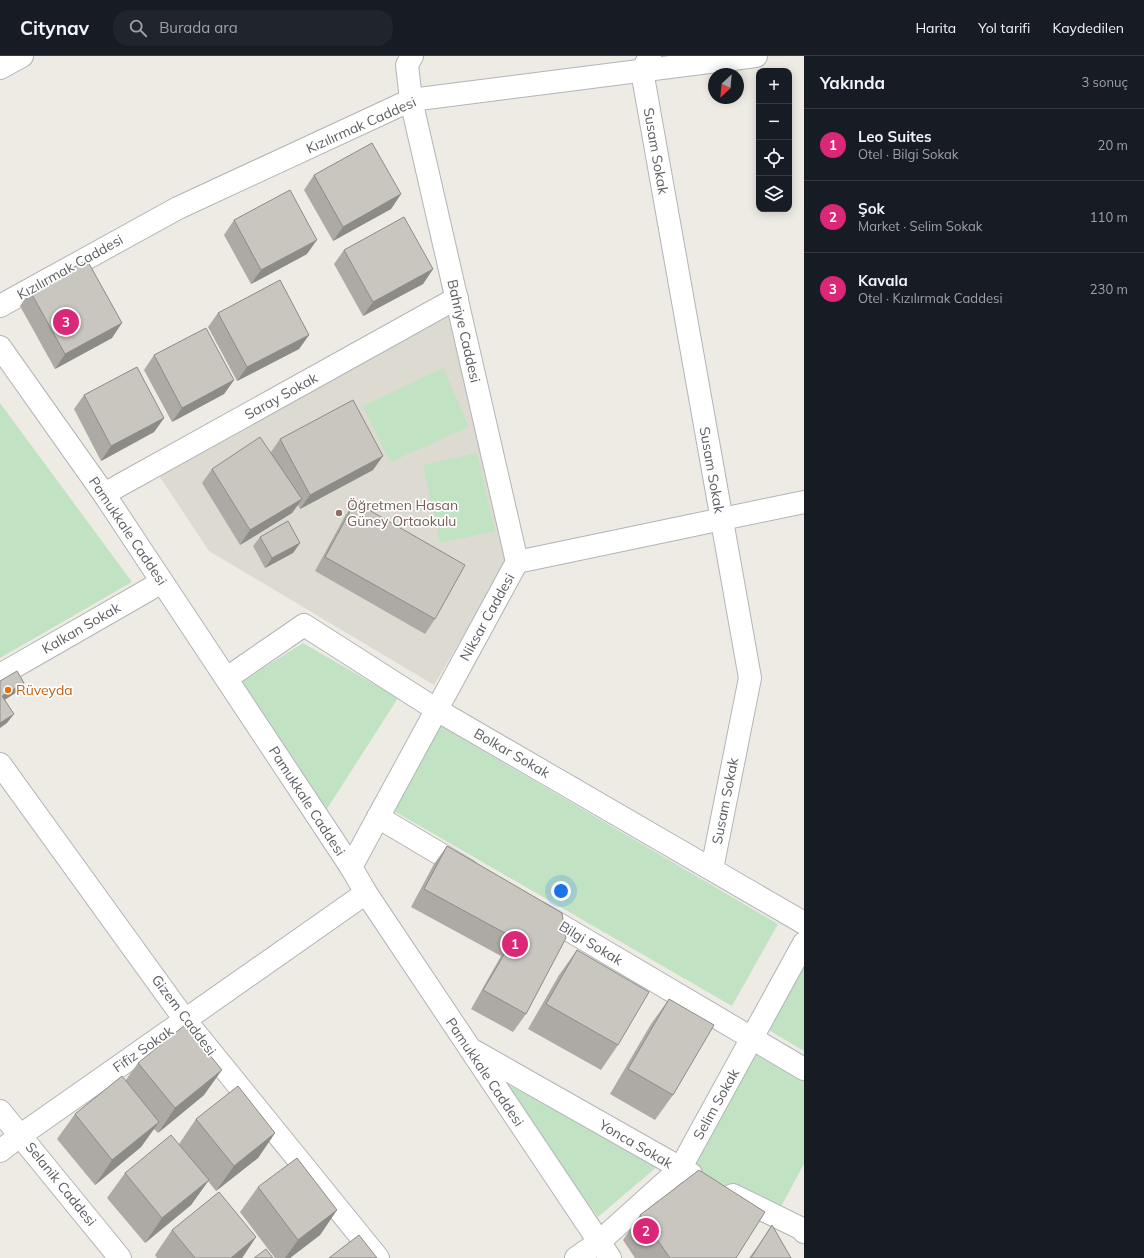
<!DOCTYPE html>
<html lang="tr">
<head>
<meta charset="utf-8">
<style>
  body { margin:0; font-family:Mulish,sans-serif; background:#20242c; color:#f1f3f6 }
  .controls { position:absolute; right:12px; top:12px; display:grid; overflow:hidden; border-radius:8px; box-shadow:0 2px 10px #0003 }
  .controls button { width:36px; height:36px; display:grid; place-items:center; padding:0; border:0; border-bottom:1px solid #363941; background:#171b24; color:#f1f3f6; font:20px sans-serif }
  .compass { position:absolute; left:708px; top:12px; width:36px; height:36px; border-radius:50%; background:#171b24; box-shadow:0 2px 10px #0003; rotate:206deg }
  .you { position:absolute; left:561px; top:835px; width:14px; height:14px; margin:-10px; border:3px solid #fff; border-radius:50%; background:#1a73e8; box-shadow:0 0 0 6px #1a73e833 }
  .badge { display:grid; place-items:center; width:26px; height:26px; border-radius:50%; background:#db2777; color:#fff; font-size:13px; font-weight:700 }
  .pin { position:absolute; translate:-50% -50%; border:2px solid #fff; box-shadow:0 1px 4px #0006 }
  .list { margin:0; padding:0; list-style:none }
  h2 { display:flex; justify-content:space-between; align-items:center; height:52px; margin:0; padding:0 16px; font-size:17px }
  h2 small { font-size:13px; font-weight:400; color:#9ea1a6 }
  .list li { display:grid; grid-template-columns:26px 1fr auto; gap:12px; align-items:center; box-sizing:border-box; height:72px; padding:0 16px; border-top:1px solid #363941 }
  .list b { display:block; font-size:15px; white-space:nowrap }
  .list p { margin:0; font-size:13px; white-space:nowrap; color:#9ea1a6 }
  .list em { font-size:13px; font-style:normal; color:#9ea1a6 }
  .icon { flex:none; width:22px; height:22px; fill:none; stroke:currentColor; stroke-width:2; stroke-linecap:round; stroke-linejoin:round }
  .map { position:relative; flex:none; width:804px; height:1202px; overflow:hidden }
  header { display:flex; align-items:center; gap:24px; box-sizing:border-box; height:56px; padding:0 20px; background:#171b24; border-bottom:1px solid #363941 }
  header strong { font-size:19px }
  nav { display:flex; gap:22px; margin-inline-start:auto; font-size:14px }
  .search { width:280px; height:36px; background:#20242c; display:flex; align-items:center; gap:10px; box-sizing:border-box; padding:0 14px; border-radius:16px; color:#9ea1a6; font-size:15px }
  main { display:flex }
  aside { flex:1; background:#171b24 }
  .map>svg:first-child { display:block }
  .education { fill:#dddad2 }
  .green { fill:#c2e3c3 }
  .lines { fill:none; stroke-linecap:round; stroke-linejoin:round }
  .minor-casing { stroke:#b1b4b8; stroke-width:24 }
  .minor { stroke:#fff; stroke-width:22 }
  .wall { fill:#adaaa5 }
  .shaded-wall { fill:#8d8b86 }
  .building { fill:#c9c6c0; stroke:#8d8b86 }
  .education-dot { fill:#8d6e63; stroke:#fff; stroke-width:1.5 }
  .food-dot { fill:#e8710a; stroke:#fff; stroke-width:1.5 }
  .labels { text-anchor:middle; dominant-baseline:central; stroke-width:3.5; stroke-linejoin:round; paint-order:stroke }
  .street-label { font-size:14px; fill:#5c5f63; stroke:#fff }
  .education-label { font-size:14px; fill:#785e54; stroke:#fff; text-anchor:start }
  .food-label { font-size:14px; fill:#c56008; stroke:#fff; text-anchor:start }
</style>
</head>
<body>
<header>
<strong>Citynav</strong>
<div class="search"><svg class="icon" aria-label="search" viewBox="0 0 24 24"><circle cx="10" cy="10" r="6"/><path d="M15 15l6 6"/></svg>Burada ara</div>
<nav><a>Harita</a><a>Yol tarifi</a><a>Kaydedilen</a></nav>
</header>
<main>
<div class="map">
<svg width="804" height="1202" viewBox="0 0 804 1202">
  <rect width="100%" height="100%" fill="#edebe4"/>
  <polygon class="education" points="450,260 507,507 434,629 209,495 158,418"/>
  <g class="green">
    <polygon points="443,312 469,371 390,406 363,350"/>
    <polygon points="0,347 132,526 0,602"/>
    <polygon points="477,397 495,475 440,487 423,409"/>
    <polygon points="303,587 398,642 325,756 241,626"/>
    <polygon points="439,669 778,868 732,950 394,755"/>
    <polygon points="804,905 804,995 767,973"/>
    <polygon points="751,995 804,1023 804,1108 778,1156 687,1111"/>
    <polygon points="500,1024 659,1109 598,1161"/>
  </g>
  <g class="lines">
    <defs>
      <g id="minor">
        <polyline points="412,0 407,9 411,44 517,506"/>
        <polyline points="650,0 642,15 750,622 712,813"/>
        <polyline points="0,12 22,0"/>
        <polyline points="0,250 178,152 411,44 756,0"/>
        <polyline points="0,291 104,438 351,811 366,837 610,1202"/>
        <polyline points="104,438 457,242"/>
        <polyline points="0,619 162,526"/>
        <polyline points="227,622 304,569 437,654 804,867"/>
        <polyline points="0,708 185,964 378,1202"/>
        <polyline points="378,761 467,814"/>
        <polyline points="351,811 517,506 804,446"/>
        <polyline points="540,857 804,1013"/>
        <polyline points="474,995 691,1118"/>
        <polyline points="0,1055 120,1202"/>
        <polyline points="0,1095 21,1079 366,837"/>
        <polyline points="733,1139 802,1173 804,1176"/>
        <polyline points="576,1202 599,1186 680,1113 804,887"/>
      </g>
    </defs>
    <use href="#minor" class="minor-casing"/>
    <use href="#minor" class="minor"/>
  </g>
  <g class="wall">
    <polygon points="314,119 401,138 391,153 333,185 304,134"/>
    <polygon points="234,164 307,198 251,228 224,179"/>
    <polygon points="344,194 433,213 423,228 363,260 334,208"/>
    <polygon points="30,235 112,282 55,313 20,250"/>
    <polygon points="218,257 309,279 299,293 237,325 208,271"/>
    <polygon points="154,299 234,324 224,338 172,366 144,314"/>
    <polygon points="84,339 164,362 154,376 101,405 74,353"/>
    <polygon points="280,383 373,414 300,453 298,449 292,457 240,489 202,427 212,413 271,396"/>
    <polygon points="355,446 435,563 425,578 315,515 345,460"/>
    <polygon points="260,481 300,487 293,497 265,512 253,490"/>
    <polygon points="447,790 562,857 526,958 513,976 471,953 501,900 411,851 434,808"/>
    <polygon points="577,894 618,989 601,1014 528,973 559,919"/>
    <polygon points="669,943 673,1039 655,1064 610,1038 651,968"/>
    <polygon points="138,1007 204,1039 158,1077 154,1073 141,1091 95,1129 57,1083 75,1058 125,1025"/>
    <polygon points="196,1063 275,1077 258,1102 216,1135 208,1125 191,1149 145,1187 107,1142 125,1117 179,1088"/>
    <polygon points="258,1131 337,1154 320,1179 290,1202 275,1202 240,1156"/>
    <polygon points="640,1159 736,1202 635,1202 623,1184"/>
    <polygon points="772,1169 791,1202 749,1202 755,1194"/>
    <polygon points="172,1174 256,1181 242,1202 157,1202 155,1199"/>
  </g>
  <g class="shaded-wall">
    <polygon points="401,138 391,153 333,185 343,171"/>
    <polygon points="317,184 307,198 251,228 261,214"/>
    <polygon points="433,213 423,228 363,260 373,246"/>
    <polygon points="122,267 112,282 55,313 65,298"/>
    <polygon points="309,279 299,293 237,325 247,311"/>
    <polygon points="234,324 224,338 172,366 182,352"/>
    <polygon points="164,362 154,376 101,405 111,390"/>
    <polygon points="383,400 373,414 300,453 310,439"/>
    <polygon points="302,443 292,457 240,489 250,474"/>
    <polygon points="300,487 293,497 265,512 272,502"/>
    <polygon points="24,627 17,636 0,647 2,640"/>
    <polygon points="14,658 7,667 0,672 0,667"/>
    <polygon points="222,1014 204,1039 158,1077 175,1052"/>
    <polygon points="159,1066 141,1091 95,1129 112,1104"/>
    <polygon points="275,1077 258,1102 216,1135 234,1110"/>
    <polygon points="209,1124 191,1149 145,1187 162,1162"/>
    <polygon points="337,1154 320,1179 290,1202 285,1202 298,1184"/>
    <polygon points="256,1181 242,1202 231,1202"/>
  </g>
  <g class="building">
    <polygon points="372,87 401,138 343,171 314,119"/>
    <polygon points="290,134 317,184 261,214 234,164"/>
    <polygon points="404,161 433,213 373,246 344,194"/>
    <polygon points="87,204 122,267 65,298 30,235"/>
    <polygon points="280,224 309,279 247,311 218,257"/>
    <polygon points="206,272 234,324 182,352 154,299"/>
    <polygon points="137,311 164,362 111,390 84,339"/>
    <polygon points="353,344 383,400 310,439 280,383"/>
    <polygon points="260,381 302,443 250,474 212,413"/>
    <polygon points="355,446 465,509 435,563 325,501"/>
    <polygon points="288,465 300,487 272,502 260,481"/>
    <polygon points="17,615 24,627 2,640 14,658 0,667 0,625"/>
    <polygon points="447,790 562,857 566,882 526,958 483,934 514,882 424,833"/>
    <polygon points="577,894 649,936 618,989 546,948"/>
    <polygon points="669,943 714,969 673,1039 628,1013"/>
    <polygon points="185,969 222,1014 175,1052 138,1007"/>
    <polygon points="122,1020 159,1066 112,1104 75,1058"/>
    <polygon points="238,1030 275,1077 234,1110 196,1063"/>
    <polygon points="171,1079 209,1124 162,1162 125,1117"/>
    <polygon points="297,1102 337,1154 298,1184 258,1131"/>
    <polygon points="699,1114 765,1156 736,1202 670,1202 640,1159"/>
    <polygon points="219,1136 256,1181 231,1202 195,1202 172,1174"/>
    <polygon points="772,1169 791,1202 751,1202"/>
    <polygon points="359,1179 377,1202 329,1202"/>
    <polygon points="266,1193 273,1202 254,1202"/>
  </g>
  <circle class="education-dot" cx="339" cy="457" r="4"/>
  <circle class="food-dot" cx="8" cy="634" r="4"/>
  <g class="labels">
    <g class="street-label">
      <text transform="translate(361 69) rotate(-24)">Kızılırmak Caddesi</text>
      <text transform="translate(656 95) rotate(80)">Susam Sokak</text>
      <text transform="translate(70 211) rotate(-29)">Kızılırmak Caddesi</text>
      <text transform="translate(464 275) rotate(77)">Bahriye Caddesi</text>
      <text transform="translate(281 340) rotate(-29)">Saray Sokak</text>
      <text transform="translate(712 414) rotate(80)">Susam Sokak</text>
      <text transform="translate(128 475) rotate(56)">Pamukkale Caddesi</text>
      <text transform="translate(487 561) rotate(-61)">Niksar Caddesi</text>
      <text transform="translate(81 572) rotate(-30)">Kalkan Sokak</text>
      <text transform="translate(512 697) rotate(30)">Bolkar Sokak</text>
      <text transform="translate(307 745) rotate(57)">Pamukkale Caddesi</text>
      <text transform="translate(725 745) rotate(-79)">Susam Sokak</text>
      <text transform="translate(591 887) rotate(31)">Bilgi Sokak</text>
      <text transform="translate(184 959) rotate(53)">Gizem Caddesi</text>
      <text transform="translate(143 993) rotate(-35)">Fifiz Sokak</text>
      <text transform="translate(485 1016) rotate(56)">Pamukkale Caddesi</text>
      <text transform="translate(716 1048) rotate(-61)">Selim Sokak</text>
      <text transform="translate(636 1088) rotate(30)">Yonca Sokak</text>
      <text transform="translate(61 1128) rotate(51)">Selanik Caddesi</text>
    </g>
    <g class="education-label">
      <text x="347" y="449">Öğretmen Hasan<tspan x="347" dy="16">Güney Ortaokulu</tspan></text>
    </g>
    <g class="food-label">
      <text x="16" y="634">Rüveyda</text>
    </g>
  </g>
</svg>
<div class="controls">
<button>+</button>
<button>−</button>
<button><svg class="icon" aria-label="locate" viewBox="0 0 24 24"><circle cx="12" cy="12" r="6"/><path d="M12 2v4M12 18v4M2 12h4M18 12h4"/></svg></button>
<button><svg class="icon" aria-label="layers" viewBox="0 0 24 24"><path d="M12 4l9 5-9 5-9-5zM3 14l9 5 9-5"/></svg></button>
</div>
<svg class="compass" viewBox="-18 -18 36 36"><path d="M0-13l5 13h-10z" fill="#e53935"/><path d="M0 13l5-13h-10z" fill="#9ea1a6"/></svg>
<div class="you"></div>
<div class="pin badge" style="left:515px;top:888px">1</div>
<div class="pin badge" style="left:646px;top:1175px">2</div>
<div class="pin badge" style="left:66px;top:266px">3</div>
</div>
<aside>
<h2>Yakında<small>3 sonuç</small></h2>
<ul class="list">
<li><span class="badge">1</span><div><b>Leo Suites</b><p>Otel · Bilgi Sokak</p></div><em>20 m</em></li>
<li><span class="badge">2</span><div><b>Şok</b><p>Market · Selim Sokak</p></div><em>110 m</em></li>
<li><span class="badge">3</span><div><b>Kavala</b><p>Otel · Kızılırmak Caddesi</p></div><em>230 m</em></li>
</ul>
</aside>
</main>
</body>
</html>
